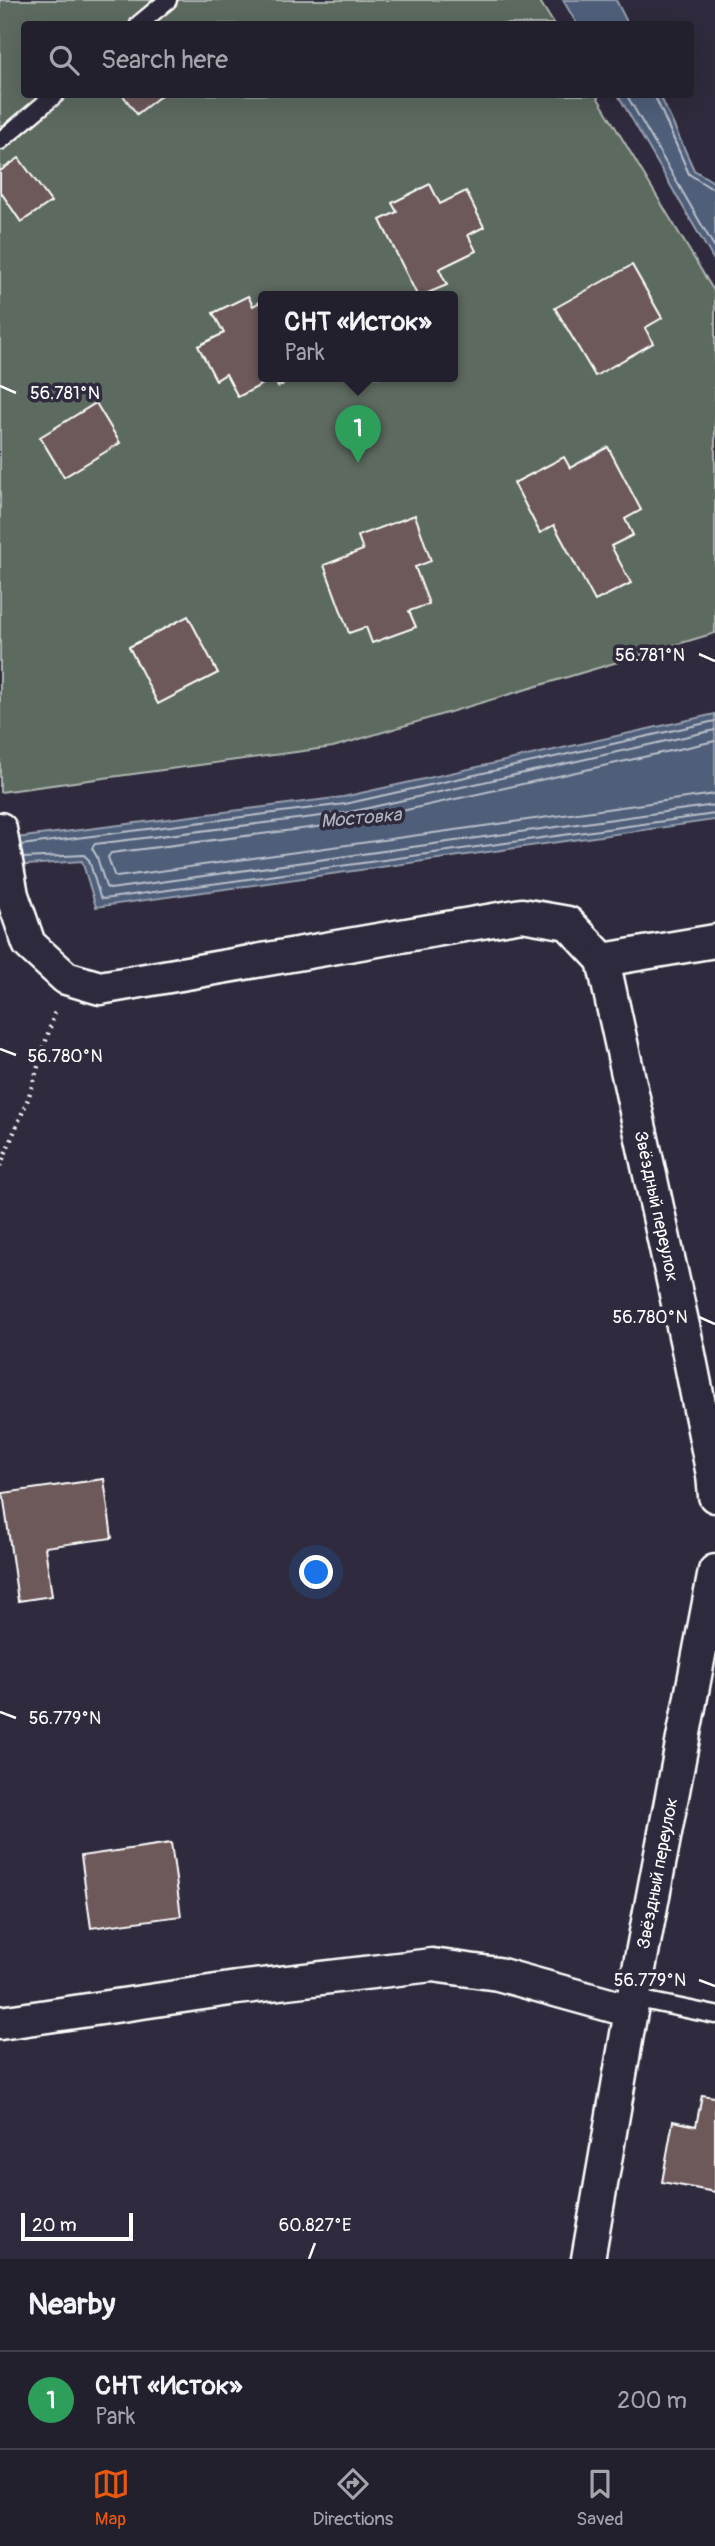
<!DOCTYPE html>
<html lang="en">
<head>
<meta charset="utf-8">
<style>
  body { margin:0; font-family:Pangolin,sans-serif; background:#2b2836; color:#f1f3f6 }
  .scale { position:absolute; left:21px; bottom:18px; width:112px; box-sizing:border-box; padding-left:7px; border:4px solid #fff; border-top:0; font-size:19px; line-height:24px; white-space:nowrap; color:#fff; -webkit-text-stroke:5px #2f2a3d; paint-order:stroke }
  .you { position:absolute; left:317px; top:1573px; width:24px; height:24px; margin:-18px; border:5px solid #fff; border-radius:50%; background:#1a73e8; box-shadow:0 0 0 10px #1a73e833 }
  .badge { display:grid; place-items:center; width:46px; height:46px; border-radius:50%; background:#ea580c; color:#fff; font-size:23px; font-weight:700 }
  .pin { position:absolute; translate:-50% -58px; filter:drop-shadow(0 2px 4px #0008) }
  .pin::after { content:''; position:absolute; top:37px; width:24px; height:21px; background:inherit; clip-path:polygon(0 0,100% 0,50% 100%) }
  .popup { position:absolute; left:258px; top:291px; width:200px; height:91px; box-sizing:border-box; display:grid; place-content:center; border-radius:7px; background:#23202e; filter:drop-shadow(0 2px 5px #0005); font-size:23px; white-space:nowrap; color:#a3a3aa }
  .popup b { font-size:26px; color:#f1f3f6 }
  .popup::after { content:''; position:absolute; left:50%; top:100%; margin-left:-14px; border:14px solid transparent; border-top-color:#23202e }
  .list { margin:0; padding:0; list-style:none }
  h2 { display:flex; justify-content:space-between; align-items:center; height:91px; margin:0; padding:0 28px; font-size:30px }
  h2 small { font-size:23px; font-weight:400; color:#a3a3aa }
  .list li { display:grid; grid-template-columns:46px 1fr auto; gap:21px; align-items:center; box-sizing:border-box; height:98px; padding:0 28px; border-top:2px solid #403e4a }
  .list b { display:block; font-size:26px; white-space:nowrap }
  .list p { margin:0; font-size:23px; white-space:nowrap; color:#a3a3aa }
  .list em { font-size:23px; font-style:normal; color:#a3a3aa }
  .icon { flex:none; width:38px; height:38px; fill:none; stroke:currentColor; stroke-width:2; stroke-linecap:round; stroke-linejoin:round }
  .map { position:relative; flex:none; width:715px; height:2259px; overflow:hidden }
  .search { position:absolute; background:#23202e; box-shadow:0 7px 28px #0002; left:21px; right:21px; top:21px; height:77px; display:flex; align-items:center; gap:18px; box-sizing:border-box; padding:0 24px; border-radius:7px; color:#a3a3aa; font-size:26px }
  .sheet { height:189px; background:#23202e }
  nav { display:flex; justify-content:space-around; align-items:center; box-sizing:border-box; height:98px; border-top:2px solid #403e4a; background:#23202e; font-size:19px; color:#a3a3aa }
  nav a { display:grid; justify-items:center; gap:4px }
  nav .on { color:#ea580c }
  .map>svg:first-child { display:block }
  .green { fill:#5d6b61; stroke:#aeb5b0; stroke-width:2; fill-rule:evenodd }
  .water { fill:#505f7a; stroke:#969faf; stroke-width:2 }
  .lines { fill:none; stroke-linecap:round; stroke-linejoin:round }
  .shore { stroke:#b9bfca; stroke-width:2 }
  .building { fill:#6d595a; stroke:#fff; stroke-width:2 }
  .service-casing { stroke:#fff; stroke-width:21 }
  .minor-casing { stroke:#fff; stroke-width:37 }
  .path { stroke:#fff; stroke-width:4.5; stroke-dasharray:2 5; stroke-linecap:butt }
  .service { stroke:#2f2a3d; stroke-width:16 }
  .minor { stroke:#2f2a3d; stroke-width:32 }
  .ticks { fill:none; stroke:#fff; stroke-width:2.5 }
  .labels { text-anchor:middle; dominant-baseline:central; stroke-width:7; stroke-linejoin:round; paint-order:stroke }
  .street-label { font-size:18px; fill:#fff; stroke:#2f2a3d }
  .water-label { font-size:19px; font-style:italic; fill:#b0b7c3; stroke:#2f2a3d }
  .ticks-label { font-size:18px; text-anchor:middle; fill:#fff; stroke:#2f2a3d; stroke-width:7; stroke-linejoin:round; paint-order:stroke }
</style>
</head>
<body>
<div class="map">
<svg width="715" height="2259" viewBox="0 0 715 2259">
  <rect width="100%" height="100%" fill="#2f2a3d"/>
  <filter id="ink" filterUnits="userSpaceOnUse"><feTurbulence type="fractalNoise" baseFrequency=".0143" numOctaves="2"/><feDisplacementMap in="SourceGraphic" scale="14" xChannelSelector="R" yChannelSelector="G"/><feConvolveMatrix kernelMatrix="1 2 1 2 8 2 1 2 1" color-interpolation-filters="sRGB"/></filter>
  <g filter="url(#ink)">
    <path class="green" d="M0,0H539L554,24H24V94L596,95L715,293V633L333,747L0,792ZM264,297H452V377H264Z"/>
    <g class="water">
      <polygon points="563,0 616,0 628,24 577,24"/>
      <polygon points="618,95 660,95 694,170 715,183 715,262"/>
      <polygon points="715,714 715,820 96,907 82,861 0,867 0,840 343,797"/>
    </g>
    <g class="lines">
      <g class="shore">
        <polyline points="626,94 715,248"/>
        <polyline points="654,94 689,174 709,187 715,188"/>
        <polyline points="715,730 346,813 95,844 92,848 97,857 106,887 110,889 715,805"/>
        <polyline points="715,741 348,823 111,853 108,857 114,875 117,877 715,794"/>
        <polyline points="21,845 345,804 715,721"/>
        <polyline points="23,858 84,855 89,860 100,897 103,899 715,814"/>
      </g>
    </g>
    <g class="building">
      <polygon points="122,94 163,94 137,114"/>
      <polygon points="19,158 51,202 21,222 0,191 0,171"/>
      <polygon points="430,184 440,204 466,191 484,227 468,235 476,251 439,269 447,285 418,297 380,220 397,212 392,203"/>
      <polygon points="632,265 662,318 645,328 653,343 595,376 555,308"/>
      <polygon points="248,296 253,306 264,300 264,377 297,377 278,387 274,378 238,397 226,374 216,380 198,346 224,333 213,313"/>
      <polygon points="96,403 120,443 64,477 40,437"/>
      <polygon points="608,447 641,510 625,519 633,535 611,546 631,583 595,601 554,525 540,533 514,483 564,457 570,468"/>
      <polygon points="415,515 431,561 415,567 429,604 409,611 416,627 372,643 366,627 349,633 324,565 363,550 358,536"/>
      <polygon points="188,616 218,673 158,704 129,647"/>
      <polygon points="104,1479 112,1538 45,1547 52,1596 18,1601 3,1493"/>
      <polygon points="171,1843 181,1916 91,1928 81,1856"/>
      <polygon points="702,2095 715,2097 715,2192 662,2182 673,2121 696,2126"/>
    </g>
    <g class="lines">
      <defs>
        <g id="service">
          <polyline points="139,24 168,0"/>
          <polyline points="0,141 56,94"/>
          <polyline points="633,1998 715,2015"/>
        </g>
        <g id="minor">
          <polyline points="0,829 12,895 29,944 66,978 100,988 522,915 568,923 603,960"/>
          <path id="s1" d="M603,960L688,1349L713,1475L715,1496"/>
          <polyline points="603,960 715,941"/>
          <polyline points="0,2023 237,1988 432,1965 498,1974 631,2011"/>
          <path id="s2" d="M588,2259L631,2011L715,1571"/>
        </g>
      </defs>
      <use href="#service" class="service-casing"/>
      <use href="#minor" class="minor-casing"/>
      <polyline class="path" points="0,1166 28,1099 56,1008"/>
      <use href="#service" class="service"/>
      <use href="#minor" class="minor"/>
    </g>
  </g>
  <path class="ticks" d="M0,386L16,393M699,654L715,661M0,1049L16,1055M699,1317L715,1324M0,1712L16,1718M699,1980L715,1986M309,2259L315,2243"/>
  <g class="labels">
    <g class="street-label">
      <text stroke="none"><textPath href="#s1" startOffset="252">Звёздный переулок</textPath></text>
      <text stroke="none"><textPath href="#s2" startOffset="392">Звёздный переулок</textPath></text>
    </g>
    <g class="water-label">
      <text transform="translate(361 818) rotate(-5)">Мостовка</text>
    </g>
  </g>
  <g class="ticks-label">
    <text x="65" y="399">56.781°N</text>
    <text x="650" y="661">56.781°N</text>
    <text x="65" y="1062">56.780°N</text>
    <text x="650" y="1323">56.780°N</text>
    <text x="65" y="1724">56.779°N</text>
    <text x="650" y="1986">56.779°N</text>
    <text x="315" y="2231">60.827°E</text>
  </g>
</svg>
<div class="scale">20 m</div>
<div class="you"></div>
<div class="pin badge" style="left:358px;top:463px;background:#2e9e5b">1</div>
<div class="popup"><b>СНТ «Исток»</b>Park</div>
<div class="search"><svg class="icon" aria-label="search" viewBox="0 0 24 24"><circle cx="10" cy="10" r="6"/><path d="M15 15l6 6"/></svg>Search here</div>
</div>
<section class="sheet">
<h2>Nearby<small></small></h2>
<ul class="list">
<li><span class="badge" style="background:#2e9e5b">1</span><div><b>СНТ «Исток»</b><p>Park</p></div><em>200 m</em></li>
</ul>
</section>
<nav>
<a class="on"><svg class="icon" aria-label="map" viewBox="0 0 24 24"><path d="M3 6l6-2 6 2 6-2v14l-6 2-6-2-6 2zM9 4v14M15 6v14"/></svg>Map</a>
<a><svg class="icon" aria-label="directions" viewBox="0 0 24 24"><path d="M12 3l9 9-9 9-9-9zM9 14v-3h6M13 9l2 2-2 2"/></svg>Directions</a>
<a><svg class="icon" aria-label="saved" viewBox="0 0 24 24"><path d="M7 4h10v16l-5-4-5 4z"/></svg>Saved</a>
</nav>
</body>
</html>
